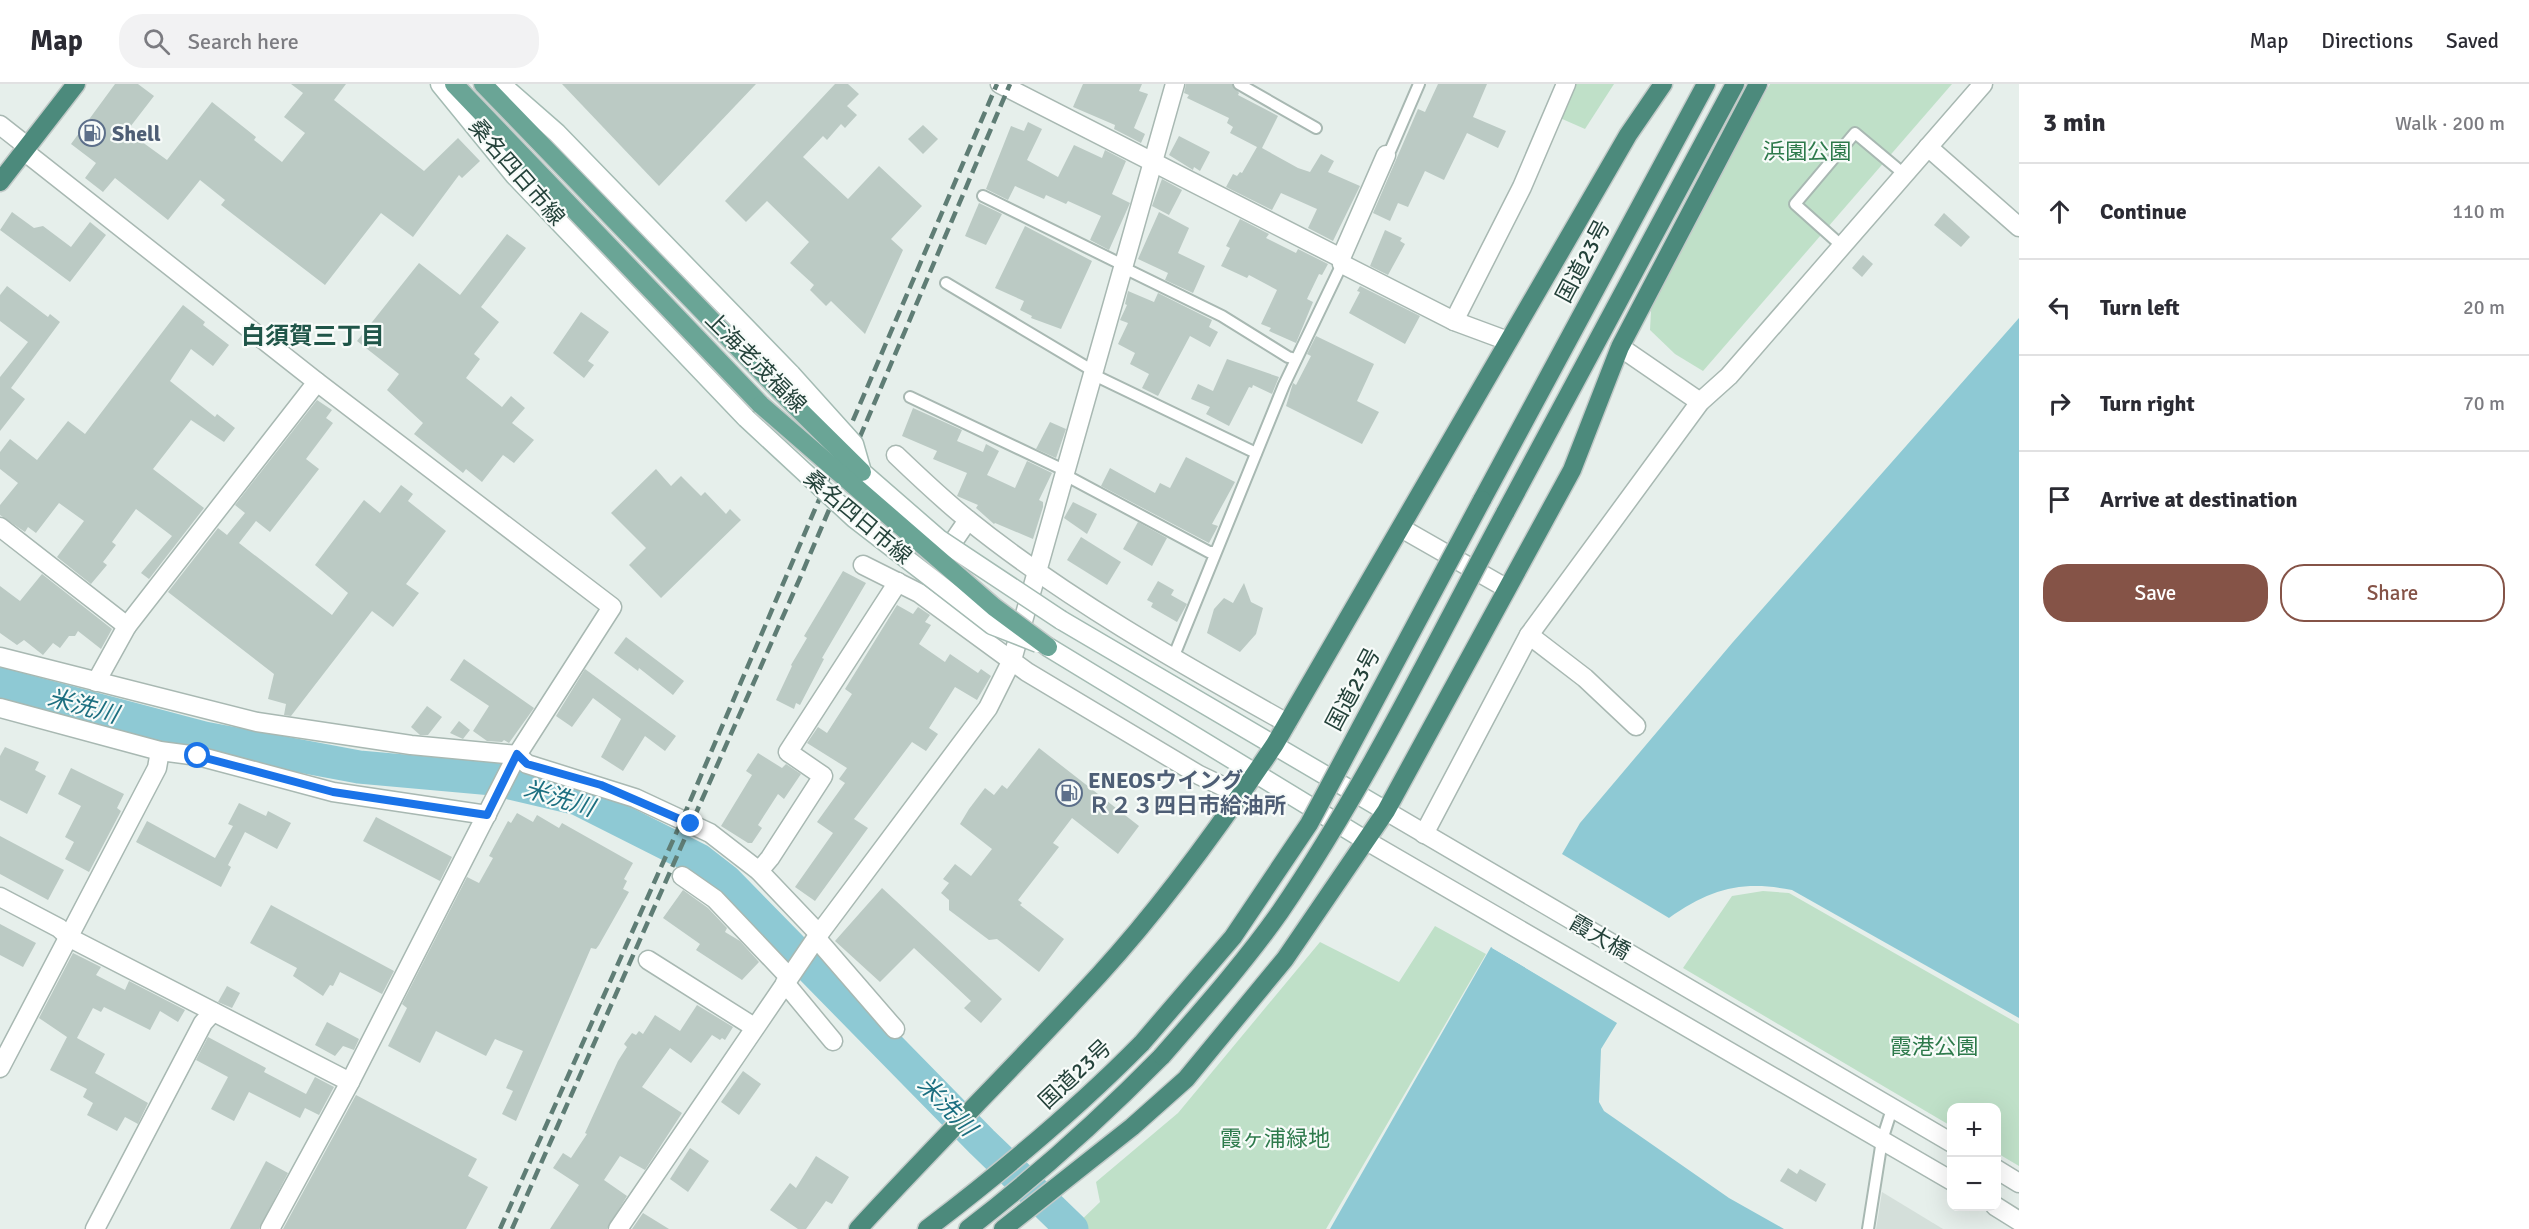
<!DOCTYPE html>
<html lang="en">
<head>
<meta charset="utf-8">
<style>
  body { margin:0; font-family:Signika,"Noto Sans JP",sans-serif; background:#f2f2f3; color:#2b2b33 }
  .controls { position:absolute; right:18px; bottom:18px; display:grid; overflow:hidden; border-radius:12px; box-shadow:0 6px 24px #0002 }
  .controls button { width:54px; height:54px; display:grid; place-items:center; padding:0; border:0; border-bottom:2px solid #e1e1e2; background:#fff; color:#2b2b33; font:30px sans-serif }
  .stop { position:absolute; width:18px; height:18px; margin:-14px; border:4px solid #1a73e8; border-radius:50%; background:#fff }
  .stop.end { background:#1a73e8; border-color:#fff; box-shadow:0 2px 6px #0008 }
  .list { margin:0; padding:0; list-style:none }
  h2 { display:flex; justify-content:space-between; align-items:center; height:78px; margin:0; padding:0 24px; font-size:26px }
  h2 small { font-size:20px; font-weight:400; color:#7c7c81 }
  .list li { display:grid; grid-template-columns:39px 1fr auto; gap:18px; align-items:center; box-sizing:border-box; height:96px; padding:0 24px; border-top:2px solid #e1e1e2 }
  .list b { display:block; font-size:22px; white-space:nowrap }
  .list em { font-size:20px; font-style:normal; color:#7c7c81 }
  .actions { display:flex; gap:12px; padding:18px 24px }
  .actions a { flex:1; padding:14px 0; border:2px solid #855347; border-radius:24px; text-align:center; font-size:21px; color:#855347 }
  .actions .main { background:#855347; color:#fff }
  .icon { flex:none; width:33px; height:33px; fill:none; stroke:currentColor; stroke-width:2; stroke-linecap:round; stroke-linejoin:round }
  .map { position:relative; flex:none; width:2019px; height:1145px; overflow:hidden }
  header { display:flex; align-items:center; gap:36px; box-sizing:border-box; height:84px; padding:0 30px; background:#fff; border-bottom:2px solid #e1e1e2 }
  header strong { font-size:28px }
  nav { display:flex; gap:33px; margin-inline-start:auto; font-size:21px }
  .search { width:420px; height:54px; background:#f2f2f3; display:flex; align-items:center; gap:15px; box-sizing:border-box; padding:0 21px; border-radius:24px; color:#7c7c81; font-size:22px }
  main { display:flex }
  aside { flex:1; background:#fff }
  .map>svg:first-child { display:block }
  .built { fill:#d4dfda }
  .green { fill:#bfe0c8 }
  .water { fill:#8ec9d4 }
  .pier { fill:#e6efeb }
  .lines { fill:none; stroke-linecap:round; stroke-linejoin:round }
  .river { stroke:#8ec9d4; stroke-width:33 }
  .building { fill:#bbcac4 }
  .service-casing { stroke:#a8b8b2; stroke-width:14 }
  .minor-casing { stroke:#a8b8b2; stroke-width:21 }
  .tertiary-casing { stroke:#a8b8b2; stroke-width:21 }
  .secondary-casing { stroke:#a4bbb3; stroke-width:21 }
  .primary-casing { stroke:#c2cac8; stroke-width:21 }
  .trunk-casing { stroke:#c2cac8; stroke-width:21 }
  .service { stroke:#fff; stroke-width:10 }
  .minor { stroke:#fff; stroke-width:18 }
  .tertiary { stroke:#fff; stroke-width:18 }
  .secondary { stroke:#fff; stroke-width:18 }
  .primary { stroke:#6aa596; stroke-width:18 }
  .trunk { stroke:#4c8a7c; stroke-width:18 }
  .rail { stroke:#5f7d75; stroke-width:4.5; stroke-dasharray:12 6; stroke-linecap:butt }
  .secondary-bridge-casing { stroke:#a4bbb3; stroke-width:21; stroke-linecap:butt }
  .primary-bridge-casing { stroke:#c2cac8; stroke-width:21; stroke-linecap:butt }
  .trunk-bridge-casing { stroke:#c2cac8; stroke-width:21; stroke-linecap:butt }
  .secondary-bridge { stroke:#fff; stroke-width:18 }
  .primary-bridge { stroke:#6aa596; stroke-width:18 }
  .trunk-bridge { stroke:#4c8a7c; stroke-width:18 }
  .route { stroke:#1a73e8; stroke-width:8 }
  .labels { text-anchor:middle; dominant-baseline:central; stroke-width:4.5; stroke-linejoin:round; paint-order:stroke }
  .service-label { font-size:22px; font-weight:bold; fill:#4e5e75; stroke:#f7fbf9; text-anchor:start }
  .park-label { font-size:22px; fill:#2d7a4b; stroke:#f7fbf9 }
  .street-label { font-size:22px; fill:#24423a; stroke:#f7fbf9 }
  .neighbourhood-label { font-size:24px; font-weight:bold; fill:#1f5548; stroke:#f7fbf9 }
  .water-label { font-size:24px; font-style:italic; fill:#1c6f80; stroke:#f7fbf9 }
</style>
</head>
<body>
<header>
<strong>Map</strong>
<div class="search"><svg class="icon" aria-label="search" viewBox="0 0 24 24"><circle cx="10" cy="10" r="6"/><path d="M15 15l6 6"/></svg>Search here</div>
<nav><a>Map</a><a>Directions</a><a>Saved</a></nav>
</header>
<main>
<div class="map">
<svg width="2019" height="1145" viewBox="0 0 2019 1145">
  <rect width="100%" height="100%" fill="#e6efeb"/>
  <polygon class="built" points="1882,1108 1943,1145 1876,1145"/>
  <g class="green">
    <polygon points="1575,0 1614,0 1585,45 1560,34"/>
    <polygon points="1770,0 1952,0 1703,287 1675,270 1650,246 1652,209"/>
    <polygon points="1763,807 1789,809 2019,940 2019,1082 1997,1069 1996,1024 1952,1024 1951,1042 1683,884 1732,812"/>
    <polygon points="1435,842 1486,870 1326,1145 1072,1145 1100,1118 1096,1098 1178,1029 1320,858 1399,898"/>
  </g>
  <g class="water">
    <path d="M2019,234V934L1792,806C1742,796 1710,805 1669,834L1562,770L1580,739L1733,558Z"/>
    <polygon points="1491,863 1617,939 1601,965 1599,1018 1604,1027 1729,1114 1784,1145 1330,1145"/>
  </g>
  <polygon class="pier" points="1494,862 1618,937 1619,938 1492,864"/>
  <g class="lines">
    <polyline class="river" points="0,600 204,654 359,683 493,695 578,715 699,776 726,797 982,1058 1072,1145"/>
  </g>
  <g class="building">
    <polygon points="115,0 138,0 154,12 127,47 167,76 212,18 256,53 254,56 282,78 305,49 284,33 303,9 291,0 346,0 334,16 424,87 458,54 480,77 462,94 459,91 413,153 381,129 325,201 221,121 225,116 200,96 168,136 115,94 103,108 85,94 96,79 71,60"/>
    <polygon points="562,0 756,0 659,102"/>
    <polygon points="835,0 848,0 859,10 847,22 857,31 845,44 841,40 827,56 823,52 803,73 848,115 879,82 922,122 891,155 903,166 865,250 831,217 826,222 810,206 814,201 790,179 809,158 767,117 746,138 725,117"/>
    <polygon points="1083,0 1142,0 1139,7 1148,10 1134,44 1145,50 1141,59 1114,45 1115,41 1073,23"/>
    <polygon points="1186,0 1232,0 1239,9 1238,11 1278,32 1262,64 1298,84 1310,88 1321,70 1334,77 1328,88 1360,102 1333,157 1308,144 1317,125 1281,109 1272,126 1226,103 1233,90 1237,92 1240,88 1242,89 1257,63 1230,49 1233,43 1227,39 1229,34 1187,14 1189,11 1184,9"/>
    <polygon points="1438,0 1487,0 1473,33 1506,47 1498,64 1467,49 1444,96 1425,87 1408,123 1398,119 1390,137 1373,129 1418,25 1425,28"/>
    <polygon points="1028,38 1042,45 1027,76 1058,93 1074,61 1102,74 1105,66 1126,77 1112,110 1130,119 1109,166 1090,156 1101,132 1068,117 1066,120 1046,111 1044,115 1015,102 1008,116 986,105 1011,42 1024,47"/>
    <polygon points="923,41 938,55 923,70 908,55"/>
    <polygon points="1179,52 1210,68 1200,87 1194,83 1193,86 1169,71"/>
    <polygon points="1162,95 1182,106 1169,131 1152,122"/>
    <polygon points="979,119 1002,130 986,161 965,152"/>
    <polygon points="12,128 34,144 43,142 71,163 90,138 106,151 70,198 0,146"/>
    <polygon points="1159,128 1189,144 1178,169 1205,182 1193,209 1165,196 1168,189 1138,175"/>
    <polygon points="1944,129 1970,153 1961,163 1934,141"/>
    <polygon points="1240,135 1269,150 1266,154 1296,169 1298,165 1328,180 1322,191 1319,190 1307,215 1313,218 1296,259 1269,247 1271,244 1261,240 1277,206 1249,191 1247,194 1221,182 1230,164 1226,162"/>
    <polygon points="1025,142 1092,177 1061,245 1031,234 1032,232 1020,226 1024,217 995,204"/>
    <polygon points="1385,146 1402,154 1400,157 1405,160 1388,191 1370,182"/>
    <polygon points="507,150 526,164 481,223 499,238 474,270 480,275 466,294 502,323 511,312 525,324 512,339 534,356 514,379 503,371 482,398 466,385 463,389 414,350 423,339 387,306 399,290 357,257 419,179 460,211"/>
    <polygon points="1863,171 1873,180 1862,193 1852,184"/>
    <polygon points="7,202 48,233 50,230 60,238 11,304 25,315 0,347 0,293 28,258 0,237 0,211"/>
    <polygon points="1360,202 1420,232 1405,260 1349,229 1360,208 1357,207"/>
    <polygon points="1128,207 1154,218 1158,209 1212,236 1209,243 1218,248 1210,263 1190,252 1158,312 1142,304 1149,290 1130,280 1135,269 1118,260 1128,239 1120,236 1127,221 1125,220"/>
    <polygon points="183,221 205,238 203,241 229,261 213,282 191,265 170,297 215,333 217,330 235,344 224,358 191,336 153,385 204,424 149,495 141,489 172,452 136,425 112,458 116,461 103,478 107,481 91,500 57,473 84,437 59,419 36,449 28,443 25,448 0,431 0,421 18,399 0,385 0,368 10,355 37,376 68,337 85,350"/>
    <polygon points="581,228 609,248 588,277 594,281 584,294 553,269"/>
    <polygon points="1316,252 1374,280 1357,317 1379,328 1362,360 1286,322 1293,299 1296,301 1311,272 1307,270"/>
    <polygon points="1227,275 1279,293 1272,310 1253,301 1252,304 1249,303 1229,342 1206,330 1210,323 1191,315 1198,300 1213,307"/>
    <polygon points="317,316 332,326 326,334 333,339 306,375 319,385 270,448 256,437 239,459 332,531 348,509 315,481 364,416 380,429 401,401 413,410 408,417 446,447 406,500 419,509 393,543 372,527 291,632 284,631 286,620 268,615 274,590 168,508 218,444 227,451 245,429 235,421"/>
    <polygon points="913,324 962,346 957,357 983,368 986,360 999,367 987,391 1015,404 1027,377 1052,389 1039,416 1043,418 1043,423 1033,455 995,439 994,440 976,424 978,421 957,412 967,389 933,375 937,367 902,352"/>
    <polygon points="1050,338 1066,345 1056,374 1036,365"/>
    <polygon points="1186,373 1235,398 1212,440 1218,442 1209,459 1101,402 1110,384 1155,409 1160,399 1170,404"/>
    <polygon points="656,385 671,402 681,392 701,412 705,408 726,430 730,425 741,436 661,514 629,481 646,464 611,429"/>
    <polygon points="1073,418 1097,430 1087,450 1064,434"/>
    <polygon points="1138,438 1167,454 1152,482 1123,465"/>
    <polygon points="1081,453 1121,478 1107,501 1067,476"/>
    <polygon points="843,487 866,499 822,574 824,575 800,621 796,619 794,625 776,616 792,582 791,581 807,554 804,552"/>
    <polygon points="42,490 112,545 101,565 78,547 75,552 69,552 60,564 53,559 43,571 24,556 17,561 0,549 0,502 20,517"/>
    <polygon points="1158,497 1174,506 1171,511 1187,520 1177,538 1151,523 1153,519 1147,516"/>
    <polygon points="1244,499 1251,518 1263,524 1256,550 1240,568 1207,549 1214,525 1224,514 1233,519"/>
    <polygon points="897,521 913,530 918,523 930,531 925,538 931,541 919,560 945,578 950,570 978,589 981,585 991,592 977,616 955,603 929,644 938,650 926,667 912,658 854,735 868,744 815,817 795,803 833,749 817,738 845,699 839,695 847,684 807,659 818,643 827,649 852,610 845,605"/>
    <polygon points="626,553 684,597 673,611 639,584 638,587 614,569"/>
    <polygon points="464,575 534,624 509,659 504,656 502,658 487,657 473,647 489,622 450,596"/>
    <polygon points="585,585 676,652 665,667 645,652 623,687 601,673 621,635 593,614 572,643 556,632"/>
    <polygon points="427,622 442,633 428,651 420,651 411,643"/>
    <polygon points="459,637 470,646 463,655 450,649"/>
    <polygon points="5,663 39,678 35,686 46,692 27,730 0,716 0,672"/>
    <polygon points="1039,664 1139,742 1118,770 1072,734 1053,759 1059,763 1018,816 1022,819 1020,821 1064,855 1039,888 997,855 989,856 949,826 949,816 941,809 949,799 943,795 955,780 971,792 992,765 960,740 969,725 985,704 994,711 1002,701 1007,705"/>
    <polygon points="758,669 782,684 786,680 801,690 784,715 778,710 758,741 762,744 752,759 748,759 721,742 752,691 746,687"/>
    <polygon points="71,684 124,710 117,724 121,727 89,788 65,775 74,758 65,753 81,722 58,710"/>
    <polygon points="239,719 266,732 268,727 291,739 277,765 245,748 228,781 231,783 221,803 136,758 147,737 215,774 233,742 228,740"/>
    <polygon points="517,729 533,738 537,731 559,744 562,739 633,779 624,795 627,797 623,805 629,808 599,861 596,865 591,864 516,1037 502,1030 513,1007 506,1004 523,967 495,955 486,972 436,947 420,979 388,962 407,924 402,920 467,793 479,799 493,774 489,772 508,737 511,739"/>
    <polygon points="376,733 452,773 440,797 363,757"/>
    <polygon points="0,752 64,786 48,816 0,790"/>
    <polygon points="882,804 1002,915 981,939 964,924 971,917 914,864 880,898 835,857"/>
    <polygon points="683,806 708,824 727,844 725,848 740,857 759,878 742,896 696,866 700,860 663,834"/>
    <polygon points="271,821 394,887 382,910 340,888 333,902 330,901 323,912 293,892 297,884 250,859"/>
    <polygon points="0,840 36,859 23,883 0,871"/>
    <polygon points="73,869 101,883 96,891 125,906 129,897 185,926 178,938 160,927 150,946 104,923 101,928 93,924 77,954 105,970 95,989 148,1019 138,1040 125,1033 117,1047 87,1031 93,1019 83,1013 87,1005 50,986 67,953 39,934"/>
    <polygon points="227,902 240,909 232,924 218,918"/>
    <polygon points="697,921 733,943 725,956 722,954 720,956 712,951 691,979 670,964 642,1003 682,1029 645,1086 620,1072 604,1096 627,1112 607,1145 550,1145 579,1101 553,1084 563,1069 571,1074 587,1050 585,1049 618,977 627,963 624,960 632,949 636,951 639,947 643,950 655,931 680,947"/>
    <polygon points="327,938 359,955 354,966 343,962 335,972 315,961"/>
    <polygon points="208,953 266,984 264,988 306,1010 315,993 334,1003 319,1031 305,1024 300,1034 249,1008 234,1037 211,1025 228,993 196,976"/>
    <polygon points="743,987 761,1000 739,1031 721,1018"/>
    <polygon points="356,1011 477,1075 468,1092 488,1103 466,1145 283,1145"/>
    <polygon points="690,1064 709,1077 688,1108 670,1095"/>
    <polygon points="816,1072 849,1093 832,1120 826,1117 806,1145 798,1145 770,1126 790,1099 796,1104"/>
    <polygon points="266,1077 288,1089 259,1145 230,1145"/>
    <polygon points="1788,1084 1797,1090 1800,1085 1826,1100 1816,1118 1780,1097"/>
    <polygon points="643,1129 669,1145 632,1145"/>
  </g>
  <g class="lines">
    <defs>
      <g id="service">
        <polyline points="1239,0 1316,44"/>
        <polyline points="1386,71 1391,65 1419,0"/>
        <polyline points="983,112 1125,182"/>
        <polyline points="1842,162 1795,120 1855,49 1904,90"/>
        <polyline points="1124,184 1222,232 1288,273 1296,275"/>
        <polyline points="946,199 1095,288"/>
        <polyline points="1094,291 1256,369"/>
        <polyline points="910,313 1066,387"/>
        <polyline points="1065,391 1209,468 1214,468"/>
        <polyline points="1173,574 1284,301 1342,180 1341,175"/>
        <polyline points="1868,1145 1882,1056 1892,1025"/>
      </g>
      <g id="minor">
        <polyline points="1000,0 1341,174 1386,71"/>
        <polyline points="0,41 28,63"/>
        <polyline points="24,67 317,298 612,523 517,671 350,998 270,1145"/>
        <polyline points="1342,180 1454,237 1508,257"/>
        <polyline points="1454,237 1522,103 1566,0"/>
        <path d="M896,371C919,393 942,415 967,435C1063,513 1180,579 1287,639"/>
        <polyline points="0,443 127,542 317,298"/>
        <polyline points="1401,444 1506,504"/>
        <polyline points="942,474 968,436"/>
        <polyline points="863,481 919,509 1027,588 1199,691 1241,711"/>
        <polyline points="0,573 257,638 411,661 517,671 527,680 635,714 710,749 759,787 819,850"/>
        <polyline points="96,598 127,542"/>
        <polyline points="0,624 160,667 198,672 333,708 487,731"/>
        <polyline points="759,787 770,774 823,692 788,668 898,498"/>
        <polyline points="682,792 715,815 789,893"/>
        <polyline points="0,813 59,844 70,854 350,998"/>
        <polyline points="817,855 895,945"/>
        <polyline points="648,876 754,943"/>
        <polyline points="785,899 833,957"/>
        <polyline points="0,984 157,684 160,667"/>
        <polyline points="95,1145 203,939 213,928"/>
        <polyline points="618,1145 819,850 988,624 1012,576 1175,0"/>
      </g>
      <g id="tertiary">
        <polyline points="1928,63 2019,143"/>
        <polyline points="1620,263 1700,318"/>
        <polyline points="1529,551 1585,594 1636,642"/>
        <polyline points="1386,727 1952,1059"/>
        <polyline points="1424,750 1529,551 1700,318 1729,292 1983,0"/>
        <polyline points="1365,756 1952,1097"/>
        <polyline points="1996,1085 2019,1099"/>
        <polyline points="1995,1122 2019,1137"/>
      </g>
      <g id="secondary">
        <polyline points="440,0 515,92 746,334"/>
        <polyline points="501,0 557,49 791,290"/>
        <polyline points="1061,536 1386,727"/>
        <polyline points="1048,563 1365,756"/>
      </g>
      <g id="primary">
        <polyline points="454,0 761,321"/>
        <polyline points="483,0 779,306"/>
      </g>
      <g id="trunk">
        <polyline points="0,98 76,0"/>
        <polyline points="1482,416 1706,0"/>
        <polyline points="1505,429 1735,0"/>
        <path d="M858,1145C937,1059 1020,977 1099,891C1164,820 1221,741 1275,660L1628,51L1663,0"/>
        <path d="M927,1145C1003,1087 1075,1027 1142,959"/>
        <path d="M968,1145C1038,1091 1101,1034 1162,972"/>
        <polyline points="1003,1145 1132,1043 1186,995 1285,875 1386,727 1572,386 1620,263 1758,0"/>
      </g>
    </defs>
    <use href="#service" class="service-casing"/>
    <use href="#minor" class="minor-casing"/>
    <use href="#tertiary" class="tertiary-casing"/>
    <use href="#secondary" class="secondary-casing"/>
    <use href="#primary" class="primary-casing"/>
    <use href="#trunk" class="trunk-casing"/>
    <use href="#service" class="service"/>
    <use href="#minor" class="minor"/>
    <use href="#tertiary" class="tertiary"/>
    <use href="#secondary" class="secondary"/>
    <use href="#primary" class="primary"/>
    <use href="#trunk" class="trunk"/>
    <g class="rail">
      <polyline points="500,1145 682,736 997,0"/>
      <polyline points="512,1145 800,494 1010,0"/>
    </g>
    <defs>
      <g id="secondary-bridge">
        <polyline points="791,290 854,360 862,388 939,455 1061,536"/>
        <polyline points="746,334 855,435 921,486 992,541 1038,559"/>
      </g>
      <g id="primary-bridge">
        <polyline points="779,306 862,388"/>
        <polyline points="761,321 994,523 1048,563"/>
      </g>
      <g id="trunk-bridge">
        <polyline points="1142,959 1233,853 1309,740 1482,416"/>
        <path d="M1162,972C1203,925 1244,879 1280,828C1366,702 1433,563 1505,429"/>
      </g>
    </defs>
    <use href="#secondary-bridge" class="secondary-bridge-casing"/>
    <use href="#primary-bridge" class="primary-bridge-casing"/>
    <use href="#trunk-bridge" class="trunk-bridge-casing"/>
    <use href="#secondary-bridge" class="secondary-bridge"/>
    <use href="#primary-bridge" class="primary-bridge"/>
    <use href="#trunk-bridge" class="trunk-bridge"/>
  </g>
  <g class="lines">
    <polyline class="route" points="198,672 333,708 487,731 517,670 527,680 601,701 691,740"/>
  </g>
  <defs>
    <symbol id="fuel-ring" viewBox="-11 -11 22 22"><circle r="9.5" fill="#f7fbf9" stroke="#5c6f8a" stroke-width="1.5"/><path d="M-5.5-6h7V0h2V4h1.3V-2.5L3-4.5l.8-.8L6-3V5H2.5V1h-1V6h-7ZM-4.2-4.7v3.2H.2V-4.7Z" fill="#5c6f8a"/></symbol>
  </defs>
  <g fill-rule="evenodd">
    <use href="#fuel-ring" x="77" y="34" width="30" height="30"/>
    <use href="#fuel-ring" x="1054" y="694" width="30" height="30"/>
  </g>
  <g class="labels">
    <g class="service-label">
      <text x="112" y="49">Shell</text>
      <text x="1088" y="696">ENEOSウイング<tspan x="1088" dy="25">Ｒ２３四日市給油所</tspan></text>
    </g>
    <g class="park-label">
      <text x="1807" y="67">浜園公園</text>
      <text x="1934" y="962">霞港公園</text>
      <text x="1275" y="1054">霞ヶ浦緑地</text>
    </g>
    <g class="street-label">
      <text transform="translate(517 88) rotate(49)">桑名四日市線</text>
      <text transform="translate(1583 177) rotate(-62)">国道23号</text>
      <text transform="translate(756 278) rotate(45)">上海老茂福線</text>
      <text transform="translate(858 433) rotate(40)">桑名四日市線</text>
      <text transform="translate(1353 605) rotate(-62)">国道23号</text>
      <text transform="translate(1600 853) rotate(30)">霞大橋</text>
      <text transform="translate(1075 990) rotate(-43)">国道23号</text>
    </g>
    <g class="neighbourhood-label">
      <text x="313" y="252">白須賀三丁目</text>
    </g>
    <g class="water-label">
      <text transform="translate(83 622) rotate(15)">米洗川</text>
      <text transform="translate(559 714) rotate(17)">米洗川</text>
      <text transform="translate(947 1022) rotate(46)">米洗川</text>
    </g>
  </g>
</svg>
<div class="controls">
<button>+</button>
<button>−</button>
</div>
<div class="stop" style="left:198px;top:672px"></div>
<div class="stop end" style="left:691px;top:740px"></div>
</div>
<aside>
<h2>3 min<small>Walk · 200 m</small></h2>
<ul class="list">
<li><svg class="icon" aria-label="ahead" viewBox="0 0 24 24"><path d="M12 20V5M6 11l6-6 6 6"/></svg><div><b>Continue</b></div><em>110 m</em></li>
<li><svg class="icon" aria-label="left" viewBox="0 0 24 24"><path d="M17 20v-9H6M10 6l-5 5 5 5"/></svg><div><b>Turn left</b></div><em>20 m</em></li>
<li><svg class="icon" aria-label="right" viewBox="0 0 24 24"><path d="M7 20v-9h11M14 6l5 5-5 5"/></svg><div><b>Turn right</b></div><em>70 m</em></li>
<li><svg class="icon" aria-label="arrive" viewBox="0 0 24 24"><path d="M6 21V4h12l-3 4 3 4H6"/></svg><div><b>Arrive at destination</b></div></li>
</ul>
<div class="actions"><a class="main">Save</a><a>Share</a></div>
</aside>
</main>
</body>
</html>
